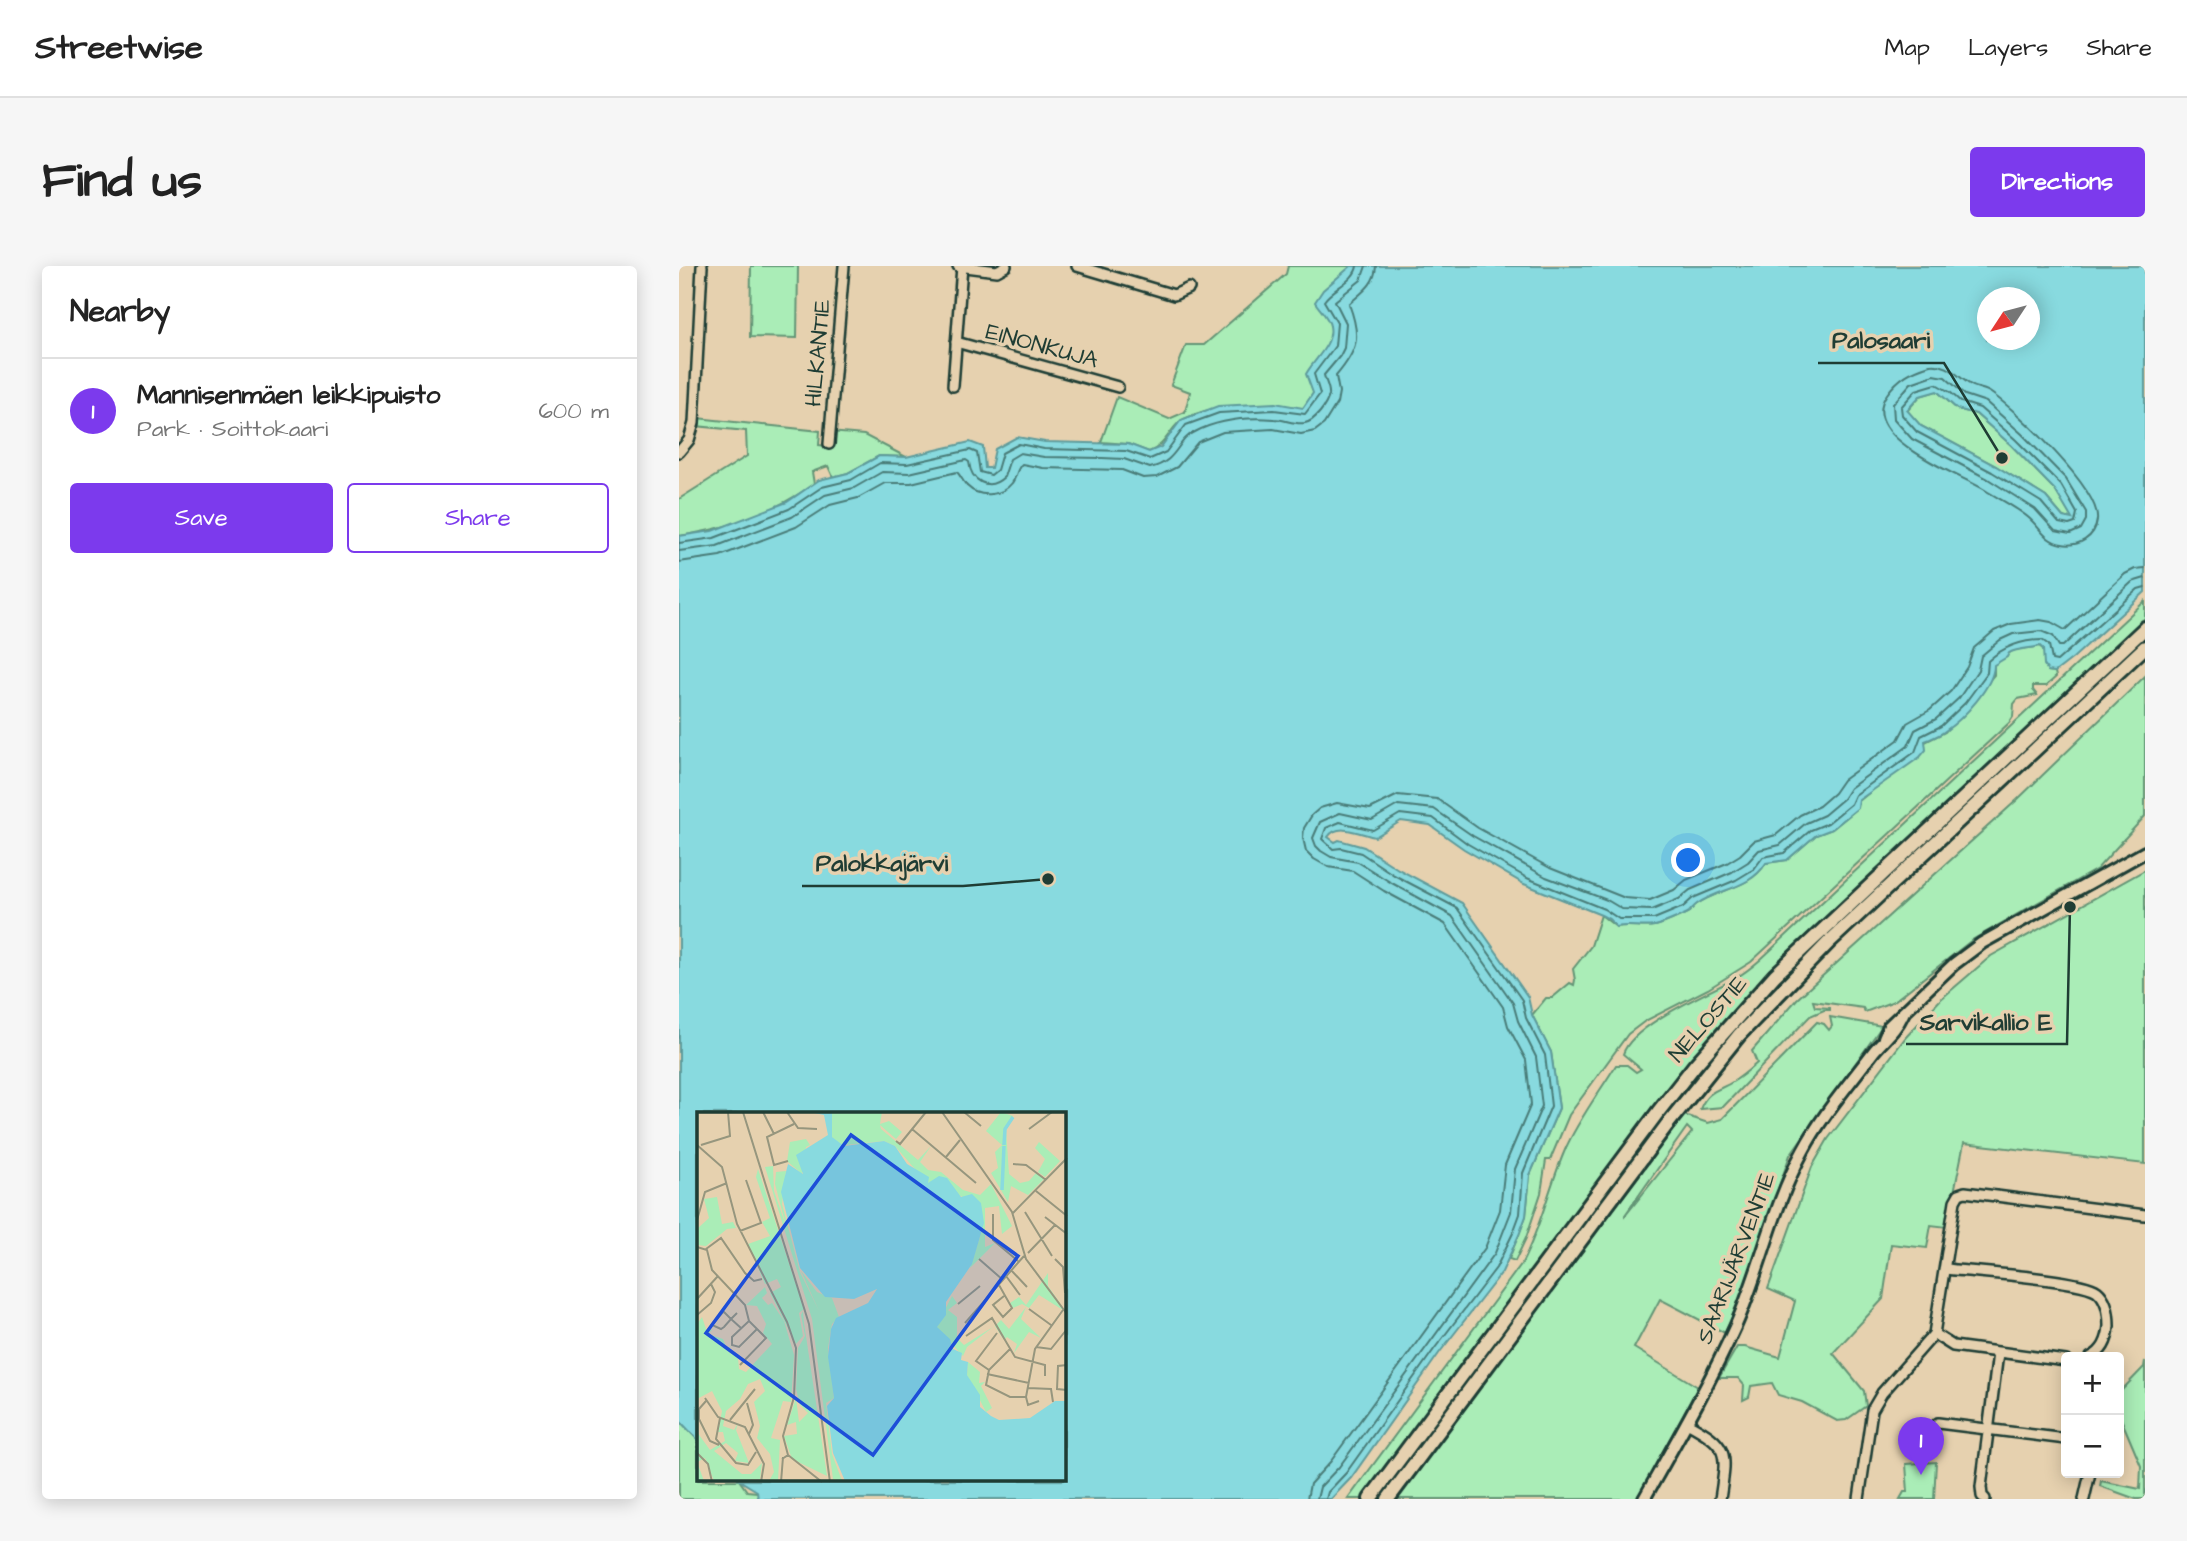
<!DOCTYPE html>
<html lang="en">
<head>
<meta charset="utf-8">
<style>
  body { margin:0; font-family:"Architects Daughter",sans-serif; background:#f6f6f6; color:#222 }
  .controls { position:absolute; right:21px; bottom:21px; display:grid; overflow:hidden; border-radius:7px; box-shadow:0 4px 18px #0003 }
  .controls button { width:63px; height:63px; display:grid; place-items:center; padding:0; border:0; border-bottom:2px solid #e0e0e0; background:#fff; color:#222; font:35px sans-serif }
  .compass { position:absolute; left:1298px; top:21px; width:63px; height:63px; border-radius:50%; background:#fff; box-shadow:0 4px 18px #0003; rotate:234deg }
  .you { position:absolute; left:1010px; top:595px; width:24px; height:24px; margin:-18px; border:5px solid #fff; border-radius:50%; background:#1a73e8; box-shadow:0 0 0 10px #1a73e833 }
  .badge { display:grid; place-items:center; width:46px; height:46px; border-radius:50%; background:#7c3aed; color:#fff; font-size:23px; font-weight:700 }
  .pin { position:absolute; translate:-50% -58px; filter:drop-shadow(0 2px 4px #0008) }
  .pin::after { content:''; position:absolute; top:37px; width:24px; height:21px; background:inherit; clip-path:polygon(0 0,100% 0,50% 100%) }
  .list { margin:0; padding:0; list-style:none }
  h2 { display:flex; justify-content:space-between; align-items:center; height:91px; margin:0; padding:0 28px; font-size:30px }
  h2 small { font-size:23px; font-weight:400; color:#767676 }
  .list li { display:grid; grid-template-columns:46px 1fr auto; gap:21px; align-items:center; box-sizing:border-box; height:105px; padding:0 28px; border-top:2px solid #e0e0e0 }
  .list b { display:block; font-size:26px; white-space:nowrap }
  .list p { margin:0; font-size:23px; white-space:nowrap; color:#767676 }
  .list em { font-size:23px; font-style:normal; color:#767676 }
  .actions { display:flex; gap:14px; padding:21px 28px }
  .actions a { flex:1; padding:16px 0; border:2px solid #7c3aed; border-radius:7px; text-align:center; font-size:24px; color:#7c3aed }
  .actions .main { background:#7c3aed; color:#fff }
  .map { position:relative; flex:none; width:1466px; height:1233px; overflow:hidden; border-radius:7px }
  header { display:flex; align-items:center; gap:42px; box-sizing:border-box; height:98px; padding:0 35px; background:#fff; border-bottom:2px solid #e0e0e0 }
  header strong { font-size:33px }
  nav { display:flex; gap:38px; margin-inline-start:auto; font-size:24px }
  .intro { display:flex; align-items:center; justify-content:space-between; box-sizing:border-box; height:168px; padding:0 42px }
  h1 { margin:0; font-size:49px }
  .button { padding:18px 32px; border-radius:7px; background:#7c3aed; color:#fff; font-size:24px; font-weight:700 }
  main { display:flex; gap:42px; padding:0 42px }
  aside { flex:1; background:#fff; border-radius:7px; box-shadow:0 4px 18px #0003 }
  .map>svg:first-child { display:block }
  .green { fill:#aaedb7; stroke:#649576; stroke-width:2; fill-rule:evenodd }
  .water { fill:#88dadf; stroke:#5e9b9b; stroke-width:2; fill-rule:evenodd }
  .lines { fill:none; stroke-linecap:round; stroke-linejoin:round }
  .shore { stroke:#497c78; stroke-width:2 }
  .minor-casing { stroke:#1f3d34; stroke-width:14 }
  .major-casing { stroke:#1f3d34; stroke-width:16 }
  .highway-casing { stroke:#1f3d34; stroke-width:18 }
  .minor { stroke:#e6d1af; stroke-width:9 }
  .major { stroke:#e6d1af; stroke-width:10 }
  .highway { stroke:#e6d1af; stroke-width:12 }
  .labels { text-anchor:middle; dominant-baseline:central; stroke-width:7; stroke-linejoin:round; paint-order:stroke }
  .street-label { font-size:23px; fill:#1f3d34; stroke:#e6d1af }
  .inset-river { fill:none; stroke:#88dadf; stroke-width:3.5 }
  .inset-road { fill:none; stroke:#96967e; stroke-width:2 }
  .view { fill:#1d4ed8; fill-opacity:0.15; stroke:#1d4ed8; stroke-width:3.5 }
  .inset-edge { fill:none; stroke:#1f3d34; stroke-width:3.5 }
  .leader { fill:none; stroke:#1f3d34; stroke-width:2.5 }
  .callout-dot { fill:#1f3d34; stroke:#e6d1af; stroke-width:2.5 }
  .callout-label { font-size:24px; text-anchor:middle; font-weight:bold; fill:#1f3d34; stroke:#e6d1af; stroke-width:7; stroke-linejoin:round; paint-order:stroke }
</style>
</head>
<body>
<header>
<strong>Streetwise</strong>
<nav><a>Map</a><a>Layers</a><a>Share</a></nav>
</header>
<div class="intro"><h1>Find us</h1><a class="button">Directions</a></div>
<main>
<aside>
<h2>Nearby<small></small></h2>
<ul class="list">
<li><span class="badge">1</span><div><b>Mannisenmäen leikkipuisto</b><p>Park · Soittokaari</p></div><em>600 m</em></li>
</ul>
<div class="actions"><a class="main">Save</a><a>Share</a></div>
</aside>
<div class="map">
<svg width="1466" height="1233" viewBox="0 0 1466 1233">
  <rect width="100%" height="100%" fill="#e6d1af"/>
  <filter id="ink" filterUnits="userSpaceOnUse"><feTurbulence type="fractalNoise" baseFrequency=".0143" numOctaves="2"/><feDisplacementMap in="SourceGraphic" scale="14" xChannelSelector="R" yChannelSelector="G"/><feConvolveMatrix kernelMatrix="1 2 1 2 8 2 1 2 1" color-interpolation-filters="sRGB"/></filter>
  <g filter="url(#ink)">
    <g class="green">
      <polygon points="72,0 119,0 118,72 71,71"/>
      <path d="M609,0H672L665,61L636,147C593,144 545,132 505,153C491,160 489,178 470,186L449,178L422,176L438,131L490,153L506,146L511,126L492,119L507,79H525L607,8Z"/>
      <polygon points="1258,125 1278,143 1297,148 1332,179 1376,224 1394,253 1384,251 1367,231 1317,200 1242,160 1228,145 1241,130"/>
      <path d="M18,152L141,165L140,179L149,180L151,166L185,169L227,191L200,190L169,207L154,211L149,200L133,206L135,218C95,246 49,263 0,270V233L68,190L67,165L17,160Z"/>
      <path d="M1466,335V352L1119,677L1063,734L1028,774L948,876L683,1233H669L843,997C862,961 870,921 886,884C899,854 920,827 937,799H948L957,806L962,803L944,788C953,759 1027,728 1055,713C1064,708 1073,701 1081,694Z"/>
      <path d="M1360,380L1364,383L1369,405L1376,406L1377,411L1367,420H1354V424L1358,429L1339,433L1335,438L1334,451L1330,457L1072,696L1029,723L966,755L949,768L890,849L871,894H867L862,927L847,972L836,995L830,993L847,950L851,909L880,842L872,786L853,749L867,732H873L891,717L895,719L896,714L894,703L912,680L922,649L937,661C950,658 962,662 975,660C980,660 1007,648 1010,646C1013,643 1015,640 1018,638C1041,622 1071,623 1087,597L1108,594L1137,569L1153,563L1179,542L1180,535L1207,513L1246,476L1266,466L1315,409V399C1319,395 1331,386 1335,384C1343,382 1352,383 1360,380Z"/>
      <path d="M1466,410V550L1418,603L1293,674L1215,735L1186,746L1184,742L1134,735L1136,741L1151,742V744H1145L1131,750L1044,841L1021,843C1029,823 1040,825 1055,815C1063,810 1071,803 1078,797L1073,785L1118,733L1338,534Z"/>
      <polygon points="1466,604 1466,898 1285,877 1268,961 1252,959 1248,982 1212,978 1204,1033 1154,1087 1185,1125 1187,1140 1167,1154 1158,1155 1123,1136 1099,1129 1093,1117 1072,1120 1070,1131 1064,1134 1065,1119 1059,1112 1040,1112 1058,1081 1066,1081 1101,1091 1116,1035 1089,1023 1133,901 1149,873 1227,771 1262,733 1312,690"/>
      <path d="M1151,751L1203,760L1111,889L1060,1035L1046,1067L981,1033L955,1082L1019,1121L958,1233H718L1005,849L1029,857L1043,853L1138,756L1145,758L1150,764L1153,760ZM1008,861L1013,866L946,950V949Z"/>
      <polygon points="1466,1095 1466,1233 1457,1233 1421,1220 1422,1215 1461,1223 1462,1200 1440,1148 1440,1127 1465,1101"/>
      <polygon points="0,1154 19,1174 19,1214 60,1214 68,1225 78,1226 90,1216 117,1233 0,1233"/>
      <polygon points="1257,1196 1255,1233 1221,1233 1225,1226 1229,1226 1227,1198"/>
    </g>
    <path class="water" d="M672,0H1466V326L1394,392L1376,406L1369,405L1365,399L1364,383L1361,380C1350,383 1339,382 1330,387L1328,391L1315,399C1315,420 1284,453 1266,465C1260,470 1253,472 1246,475L1247,484L1241,491L1180,534L1179,542L1153,563L1137,569L1108,594L1087,597C1071,623 1041,622 1018,638C1015,640 1013,643 1010,646C1007,648 980,660 975,660C962,662 950,658 937,661L930,653L922,649L845,618L785,583L751,559L722,555L696,571C681,568 659,556 649,571L656,576L660,574L685,581L719,603L783,637L849,731L853,749L872,786L880,842L851,909L847,950L840,969L823,1006L761,1086L672,1212L652,1233H79L78,1225L60,1214H385V848H19V1174L0,1154V270L33,265L108,236L140,214L169,207L200,190L227,191L291,176L304,181L306,202H312L316,183L338,171L366,176L449,178L470,186L482,181L502,154L539,140L596,137L624,142L634,127L627,108C635,93 655,78 651,60C650,52 640,43 636,36L644,24ZM1308,32H1350V74H1308ZM1258,125L1278,143L1297,148L1332,179L1376,224L1393,253L1384,251L1367,231L1317,200L1242,160L1228,144L1241,130Z"/>
    <g class="lines">
      <g class="shore">
        <path d="M1251,99C1271,97 1277,110 1292,119C1298,123 1306,122 1312,127C1337,144 1422,224 1418,254C1416,272 1399,281 1383,278C1366,275 1362,263 1351,253C1339,242 1320,233 1306,224C1280,208 1177,171 1208,128C1220,111 1232,105 1251,99Z"/>
        <polygon points="1255,109 1266,111 1286,129 1307,136 1343,168 1387,213 1407,246 1407,254 1402,263 1391,268 1376,265 1356,243 1309,213 1233,173 1215,153 1214,138 1232,117"/>
        <polygon points="1257,118 1271,126 1282,136 1301,142 1337,174 1382,219 1398,247 1396,257 1390,259 1380,257 1362,236 1313,206 1238,166 1223,149 1222,141 1237,124"/>
        <path d="M0,277L35,272L110,243L143,221L172,214L201,197L228,198L291,184L298,187L301,206L312,209L318,204L323,187L340,178L365,183L447,185L471,193L487,186L507,159L540,147L595,144L626,148L641,128L635,108L656,80L658,57L645,35C654,22 676,15 678,0"/>
        <path d="M0,285L38,280L113,251L146,229L175,222L203,206L230,207L287,194L290,196C292,215 309,226 325,211L331,193L341,187L365,191L423,192L445,193L471,202C500,195 497,174 516,166C539,154 569,151 595,153C605,153 616,159 626,157C636,155 648,139 650,129C651,122 646,115 645,109L661,90L665,82L667,57L656,35L682,14L687,0"/>
        <path d="M0,296L41,290L117,261L151,239L179,232L206,217H232L278,206C282,210 284,216 288,220C300,232 322,231 333,217C338,211 337,203 343,198L364,202L443,204L464,212L478,211L498,201L519,176L544,166L594,163L622,168L636,165L645,158L658,137L660,126L657,110C680,83 682,70 670,38C683,26 696,19 697,0"/>
        <polyline points="628,1233 631,1218 652,1195 806,982 821,944 826,899 852,838 847,794 829,760 824,741 766,658 705,625 674,605 649,601 635,593 627,585 624,572 625,562 633,549 641,542 658,537 691,543 719,529 758,533 799,562 871,602 946,632 971,634 995,624 1007,614 1048,597 1061,589 1075,575 1097,569 1121,549 1140,540 1155,527 1164,514 1219,474 1228,457 1251,444 1272,425 1288,401 1295,382 1315,365 1332,358 1361,354 1372,356 1386,364 1446,308 1456,303 1466,302"/>
        <polyline points="638,1233 641,1221 660,1201 816,987 832,946 836,903 863,840 857,791 839,755 834,737 773,650 711,616 679,596 652,591 642,585 637,580 634,572 641,556 661,547 693,554 719,539 755,543 794,570 867,611 928,634 943,643 973,644 1000,633 1011,624 1053,606 1069,596 1080,584 1101,579 1127,557 1145,549 1164,533 1171,522 1229,480 1236,464 1257,453 1280,432 1299,404 1302,390 1321,374 1334,368 1362,365 1374,370 1380,380 1384,380 1453,316 1466,312"/>
        <path d="M647,1233L649,1226L667,1207L756,1082L817,1002L834,967L841,948L844,907L872,840L866,789L847,752L843,734L778,642L715,609L682,587L662,582L654,583L643,573L647,562L661,556L694,564L721,548L754,552L789,578L848,612L925,643L940,653H975L1004,641L1014,632L1057,614L1075,603L1084,591L1105,587L1132,564L1149,557L1172,538L1176,529L1236,486L1242,470L1262,460L1286,437L1308,407L1309,395C1325,380 1342,374 1363,374L1370,379L1373,394L1378,395L1459,323L1466,321"/>
      </g>
      <defs>
        <g id="minor">
          <polyline points="279,0 318,5 327,0"/>
          <polyline points="398,0 495,29 510,22"/>
          <polyline points="277,76 439,121"/>
          <polyline points="274,120 283,0"/>
          <polyline points="150,178 165,0"/>
          <polyline points="0,186 10,174 15,157 23,0"/>
          <path d="M1267,1003C1293,1006 1402,1013 1418,1025C1428,1033 1430,1047 1430,1060C1429,1073 1425,1085 1412,1091"/>
          <polyline points="1255,1068 1274,1080 1387,1095"/>
          <path d="M1008,1157C1051,1180 1048,1187 1041,1233"/>
          <polyline points="1259,1157 1387,1173"/>
          <polyline points="1180,1233 1193,1144 1203,1127 1255,1068 1276,935 1280,928 1286,926 1466,949"/>
          <polyline points="1306,1233 1303,1230 1302,1221 1319,1087"/>
          <polyline points="1405,1233 1411,1207"/>
        </g>
        <g id="major">
          <polyline points="1205,772 1210,760 1275,698 1303,677 1466,586"/>
          <path d="M965,1233C997,1176 1030,1119 1057,1059C1082,1002 1094,940 1124,885C1143,849 1171,817 1195,785C1207,771 1216,765 1224,748"/>
        </g>
        <g id="highway">
          <polyline points="691,1233 979,846 1016,799 1096,709 1466,362"/>
          <polyline points="709,1233 987,860 1060,769 1150,676 1466,381"/>
        </g>
      </defs>
      <use href="#minor" class="minor-casing"/>
      <use href="#major" class="major-casing"/>
      <use href="#highway" class="highway-casing"/>
      <use href="#minor" class="minor"/>
      <use href="#major" class="major"/>
      <use href="#highway" class="highway"/>
    </g>
  </g>
  <g class="labels">
    <g class="street-label">
      <text transform="translate(363 80) rotate(15)">EINONKUJA</text>
      <text transform="translate(139 87) rotate(-85)">HILKANTIE</text>
      <text transform="translate(1029 753) rotate(-49)">NELOSTIE</text>
      <text transform="translate(1057 992) rotate(-69)">SAARIJÄRVENTIE</text>
    </g>
  </g>
  <g transform="translate(18 846)">
    <rect width="369" height="369" fill="#e6d1af"/>
    <path d="M135,0H185L183,12L192,9L205,20L199,27L183,13L184,17L221,48L234,34L223,50L231,58L244,60L266,78L283,83L294,72L315,114L305,122L302,94L288,96V135L298,131L273,156L286,115L266,85L230,71L198,34L187,29L148,33L147,41L135,25ZM304,0L316,4L309,18L312,62L323,71L332,69L339,61L347,67L331,83L314,74L311,90L294,61L301,56L298,40L305,33L289,19ZM109,27L113,33L109,35L105,62L90,49L93,30ZM342,30L363,49L348,65L341,60L348,47L338,36ZM76,54L77,79L89,114L78,72L79,60L89,59L85,92L103,160L122,199L104,159L120,180L135,186L142,205L135,212L131,236L137,286L129,291L135,342L145,369L136,367L115,207L68,55ZM61,57L107,197L102,201L106,224L99,232L73,181L84,175L80,167L68,172L51,132L73,124L65,110L73,106L59,65ZM20,85L25,112L36,110L39,116L30,117L9,134L0,133V117L12,106L7,87ZM351,161V174L369,200L342,183L332,196L325,192L316,196L313,191L322,185L329,193ZM68,175L70,181L65,186L71,193L75,191L87,209L97,243L94,290L86,289L74,326L83,328L81,369H72L77,360L73,342L60,326L63,314L57,290L68,279L63,267L51,272L43,287L29,299L26,314L37,318L41,311L39,318L52,351L38,349L41,341L29,331L17,339L45,362H54L65,351L63,367L17,369L8,346L0,350L7,369H0V320L13,338L28,329L26,320H21L25,299L15,279L0,287V212L5,205L10,220L16,217L11,222L26,227L30,237L34,234L31,239L41,246L42,257L49,260L75,232L66,221L69,212L60,194L49,193ZM255,184L260,191L251,198L260,205V226L267,233L296,215L270,235L266,244L239,215ZM329,195L324,207L344,226L332,220L317,241L320,232L310,225L307,228L298,214L304,208L312,217ZM106,199L107,211L130,364L95,347L87,324L100,322L99,310L90,313L99,286L102,310L111,301L103,293L99,277L101,236L108,224L104,203ZM271,250L283,260L282,271L288,270L284,274L295,296L289,300L270,263Z" fill="#aaedb7"/>
    <path d="M113,0H135V25L147,34L187,29L198,34L210,52L232,65L231,71L242,64L250,66L264,85L275,82L284,91L287,111L275,152L249,190V203L240,215L253,227L256,237L265,241L264,248L271,250L270,263L283,283V295L294,304L302,308L333,306L358,289H368L369,369H148L136,341L130,294L137,286L131,245L134,217L139,206L171,191L180,177L157,187L128,185L103,156L84,80L91,52L106,62L99,43L131,23L127,3Z" fill="#88dadf"/>
    <path class="inset-river" d="M307,33L308,17L316,5M305,78L307,34"/>
    <path class="inset-road" d="M46,0L112,212L133,370M66,0L77,22M90,0L101,16L120,17M245,0L315,100L329,147L370,202M267,0L284,14M215,17L279,71M332,17L355,0M199,29L203,32L229,0M0,33L25,55L40,112L90,210L99,236L97,285L86,324L91,343L85,347M4,33L33,24L31,0M249,45L263,28M91,49L77,53L70,25L97,12M316,52L329,53L349,68M339,79L370,104M328,100L355,144M296,102V128L321,149M315,102L370,46M348,105L370,122M0,108L8,80L30,71M43,119L64,111L49,68M0,135L10,138L15,158L48,193L52,209L69,226L43,253M9,137L24,126L48,161L57,169L65,167M331,141L358,113M282,147L306,168M358,147L366,155L368,181M314,158L330,175M309,164L323,183M302,173L315,196L306,205L296,193L307,184M0,187L21,164M261,192L283,174M332,197L354,213M40,201L34,207L27,215L24,217L15,213L26,200H27L34,207L44,216M0,203L14,191L18,180L14,172M52,209L35,225V233L42,235L60,217M268,211L327,144M300,221L279,249L292,258L313,237M269,224L295,206L318,245L348,253V264M339,235L354,237L370,217M370,253L361,254L360,277L370,278M292,258L289,273L313,285H329M290,262L332,271M331,276L354,277L356,290M8,286L21,305L48,315L67,352L64,370M9,289L2,297V307L13,329L22,333M342,289L331,293L329,285L338,237L366,198M50,291L56,313L52,322M23,306L19,327L39,351L51,353L59,340M33,308L58,277M0,341L11,352L15,370M91,343L125,370M84,370L86,345"/>
    <path class="view" d="M154,23L321,144L176,343L9,221Z"/>
    <rect width="369" height="369" class="inset-edge"/>
  </g>
  <path class="leader" d="M1323 192L1265 97H1139M369 613L284 620H123M1391 641L1388 778H1227"/>
  <g class="callout-dot">
    <circle cx="1323" cy="192" r="7"/>
    <circle cx="369" cy="613" r="7"/>
    <circle cx="1391" cy="641" r="7"/>
  </g>
  <g class="callout-label">
    <text x="1202" y="82">Palosaari</text>
    <text x="203" y="605">Palokkajärvi</text>
    <text x="1307" y="764">Sarvikallio E</text>
  </g>
</svg>
<div class="controls">
<button>+</button>
<button>−</button>
</div>
<svg class="compass" viewBox="-18 -18 36 36"><path d="M0-13l5 13h-10z" fill="#e53935"/><path d="M0 13l5-13h-10z" fill="#767676"/></svg>
<div class="you"></div>
<div class="pin badge" style="left:1242px;top:1209px">1</div>
</div>
</main>
</body>
</html>
